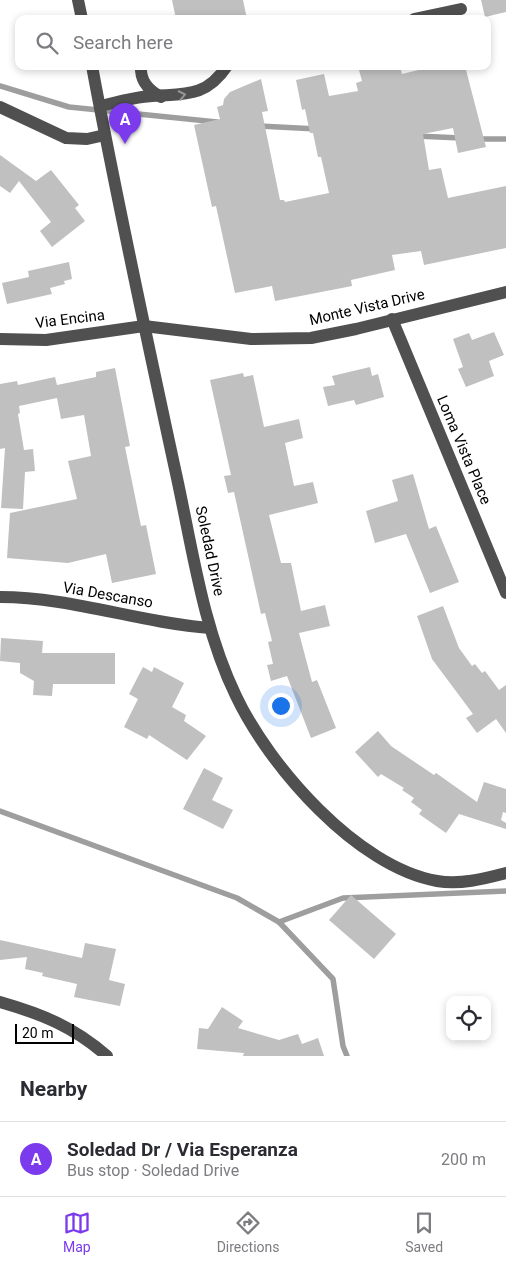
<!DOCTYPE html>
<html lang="en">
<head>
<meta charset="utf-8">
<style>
  body { margin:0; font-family:Roboto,sans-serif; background:#f2f2f3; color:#2b2b33 }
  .controls { position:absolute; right:15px; bottom:15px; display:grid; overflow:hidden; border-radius:10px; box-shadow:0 2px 8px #0003 }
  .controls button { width:45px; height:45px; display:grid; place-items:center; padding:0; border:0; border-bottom:1px solid #e1e1e2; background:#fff; color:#2b2b33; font:25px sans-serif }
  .scale { position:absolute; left:15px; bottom:12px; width:59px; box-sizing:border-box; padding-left:5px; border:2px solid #000; border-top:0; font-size:14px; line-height:18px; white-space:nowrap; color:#000; -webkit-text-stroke:4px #fff; paint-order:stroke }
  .you { position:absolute; left:280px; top:705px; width:18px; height:18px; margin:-12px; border:4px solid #fff; border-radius:50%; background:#1a73e8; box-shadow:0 0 0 8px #1a73e833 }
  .badge { display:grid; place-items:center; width:32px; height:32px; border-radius:50%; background:#7c3aed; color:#fff; font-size:16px; font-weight:700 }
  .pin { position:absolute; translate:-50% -41px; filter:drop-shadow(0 1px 2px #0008) }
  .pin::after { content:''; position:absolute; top:26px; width:18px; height:15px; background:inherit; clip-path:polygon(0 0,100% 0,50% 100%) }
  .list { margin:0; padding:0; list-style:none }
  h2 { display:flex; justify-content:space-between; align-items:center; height:65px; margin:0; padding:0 20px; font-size:21px }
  h2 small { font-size:16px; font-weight:400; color:#7c7c81 }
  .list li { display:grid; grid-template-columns:32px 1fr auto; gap:15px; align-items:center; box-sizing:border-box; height:75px; padding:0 20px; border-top:1px solid #e1e1e2 }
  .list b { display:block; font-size:19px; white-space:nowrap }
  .list p { margin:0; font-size:16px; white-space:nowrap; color:#7c7c81 }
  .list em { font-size:16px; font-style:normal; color:#7c7c81 }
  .icon { flex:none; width:28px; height:28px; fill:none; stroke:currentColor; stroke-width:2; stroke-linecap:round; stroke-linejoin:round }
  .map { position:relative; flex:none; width:506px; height:1056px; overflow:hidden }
  .search { position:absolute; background:#fff; box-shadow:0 2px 8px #0003; left:15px; right:15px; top:15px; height:55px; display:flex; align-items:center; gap:12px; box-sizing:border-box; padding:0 18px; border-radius:10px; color:#7c7c81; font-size:19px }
  .sheet { height:140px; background:#fff }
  nav { display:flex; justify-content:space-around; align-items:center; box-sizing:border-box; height:70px; border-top:1px solid #e1e1e2; background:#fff; font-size:14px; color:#7c7c81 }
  nav a { display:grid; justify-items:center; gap:2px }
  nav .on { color:#7c3aed }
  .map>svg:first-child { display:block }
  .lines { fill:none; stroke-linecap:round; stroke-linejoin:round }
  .stream { stroke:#9e9e9e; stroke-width:5.5 }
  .building { fill:#c0c0c0 }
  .minor { stroke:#505050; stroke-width:12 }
  .oneway { stroke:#969696 }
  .labels { text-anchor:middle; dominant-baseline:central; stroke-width:4.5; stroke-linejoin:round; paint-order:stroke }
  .street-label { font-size:15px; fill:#000; stroke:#fff }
</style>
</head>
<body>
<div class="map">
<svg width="506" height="1056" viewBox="0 0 506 1056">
  <rect width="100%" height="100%" fill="#fff"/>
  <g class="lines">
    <g class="stream">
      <polyline points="0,86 69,107 217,122"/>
      <polyline points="259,126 317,129"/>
      <polyline points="416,136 461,138"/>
      <polyline points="478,139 506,139"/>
      <polyline points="0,811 237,898 279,922 333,979 343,1046 347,1056"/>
      <polyline points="279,922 343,898 506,891"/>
    </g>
  </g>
  <g class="building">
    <polygon points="172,0 243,0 247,19 176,19"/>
    <polygon points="481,0 506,0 506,12 485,17"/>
    <polygon points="377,66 400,66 402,74 435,66 465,66 486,147 458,153 453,128 423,134 429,170 441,168 448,198 506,186 506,248 424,265 421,251 392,255 395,270 351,280 352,286 275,301 272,286 235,293 216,206 212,207 194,125 220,119 217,107 223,105 224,99 230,92 261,79 268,111 262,112 280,200 284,200 285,202 329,193 321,157 318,157 313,133 310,133 305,109 302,110 296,80 324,74 329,96 358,91 356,83 362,81 359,70"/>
    <polygon points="0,155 36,181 51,170 79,205 75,208 85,221 52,247 40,231 51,222 19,181 10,193 0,186"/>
    <polygon points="69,262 72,279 64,281 65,284 50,288 52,294 7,304 2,283 29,277 28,271"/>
    <polygon points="494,332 504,355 489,361 494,376 466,387 458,369 463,367 453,339 469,333 472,340"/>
    <polygon points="370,367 372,376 378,374 384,397 356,405 354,400 328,406 323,387 335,385 332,376"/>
    <polygon points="115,368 130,446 125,447 141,526 146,525 156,574 112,583 106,554 68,563 7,558 10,513 77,499 68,461 91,456 84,415 61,419 57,398 19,406 20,413 18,414 24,450 33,449 35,471 25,472 23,509 1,508 5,448 0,449 0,384 17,381 18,385 55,377 57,385 96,377 96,372"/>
    <polygon points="243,373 244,377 253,375 264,427 299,419 303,438 285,443 294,486 313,482 318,503 269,515 281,563 291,563 301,611 325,605 330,626 299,633 312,682 317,680 336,728 311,738 287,676 271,681 267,665 273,664 268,642 272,641 265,613 261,614 234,492 228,493 224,476 231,475 210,380"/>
    <polygon points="413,474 429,529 436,526 459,582 430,593 406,534 375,543 366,511 398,501 392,480"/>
    <polygon points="443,606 459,648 472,666 475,664 482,673 485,671 499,690 506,685 506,733 496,719 477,733 466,718 473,714 432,659 417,616"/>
    <polygon points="1,638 43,641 42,653 115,653 115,684 53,684 52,696 33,695 34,681 20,673 20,663 0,661"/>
    <polygon points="143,667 152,672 154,667 184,683 172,707 186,715 184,721 206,736 187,760 149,735 147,739 124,727 138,699 129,694"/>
    <polygon points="378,731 391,746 434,775 436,773 477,802 484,782 506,789 506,813 503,812 501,820 506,823 506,829 459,814 446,833 419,814 422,810 411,802 414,798 402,790 404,788 381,774 378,777 355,752"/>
    <polygon points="204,768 223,778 212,800 233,810 223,829 183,809"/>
    <polygon points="351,895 396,934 374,959 329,920"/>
    <polygon points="0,940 82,958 85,943 116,949 109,980 125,984 120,1006 74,997 77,984 42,976 43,973 25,969 27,957 0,960"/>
    <polygon points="222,1007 243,1021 238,1028 279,1040 298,1034 302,1044 318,1038 324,1056 243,1056 244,1053 197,1049 199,1028 208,1029"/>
  </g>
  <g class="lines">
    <g class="minor">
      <polyline points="78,0 82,19"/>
      <polyline points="414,19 461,9"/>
      <path d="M92,66C117,201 146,335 175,469C192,545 202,626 236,696C269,766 357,867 437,881C460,885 483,879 506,873"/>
      <path d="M141,66C140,81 148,90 161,97"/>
      <path d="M100,106C114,103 128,99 142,97C178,92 203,102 227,66"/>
      <polyline points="0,107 66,138 87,139 105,135"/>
      <polyline points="392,319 506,593"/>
      <polyline points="0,339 46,340 144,326 251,339 311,338 356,329 506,292"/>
      <path d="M0,597C71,597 140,623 210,628"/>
      <path d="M0,1002C42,1014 74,1027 107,1056"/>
    </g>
  </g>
  <defs><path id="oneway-chevron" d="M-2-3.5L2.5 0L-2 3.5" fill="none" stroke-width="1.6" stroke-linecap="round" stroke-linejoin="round" transform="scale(1.25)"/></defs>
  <use class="oneway" href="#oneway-chevron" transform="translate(182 95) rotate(-12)"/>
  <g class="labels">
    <g class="street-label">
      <text transform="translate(367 307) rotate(-13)">Monte Vista Drive</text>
      <text transform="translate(70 319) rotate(-7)">Via Encina</text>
      <text transform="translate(464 450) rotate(67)">Loma Vista Place</text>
      <text transform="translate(210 551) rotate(78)">Soledad Drive</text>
      <text transform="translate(108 595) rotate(10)">Via Descanso</text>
    </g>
  </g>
</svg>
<div class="controls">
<button><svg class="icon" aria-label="locate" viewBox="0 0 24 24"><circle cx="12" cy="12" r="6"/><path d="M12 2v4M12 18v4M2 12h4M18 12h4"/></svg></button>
</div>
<div class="scale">20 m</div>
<div class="you"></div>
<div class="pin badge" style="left:125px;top:144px">A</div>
<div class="search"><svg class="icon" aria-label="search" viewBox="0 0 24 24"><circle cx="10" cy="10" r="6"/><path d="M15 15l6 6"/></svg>Search here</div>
</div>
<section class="sheet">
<h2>Nearby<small></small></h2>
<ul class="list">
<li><span class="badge">A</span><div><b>Soledad Dr / Via Esperanza</b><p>Bus stop · Soledad Drive</p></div><em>200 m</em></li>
</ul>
</section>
<nav>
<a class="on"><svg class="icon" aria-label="map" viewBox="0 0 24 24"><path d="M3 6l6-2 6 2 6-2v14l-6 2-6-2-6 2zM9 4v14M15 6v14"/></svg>Map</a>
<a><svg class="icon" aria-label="directions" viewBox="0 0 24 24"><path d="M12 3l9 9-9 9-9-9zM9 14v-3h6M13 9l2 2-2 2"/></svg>Directions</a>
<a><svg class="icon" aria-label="saved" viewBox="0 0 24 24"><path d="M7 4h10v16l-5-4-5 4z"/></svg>Saved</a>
</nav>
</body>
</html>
